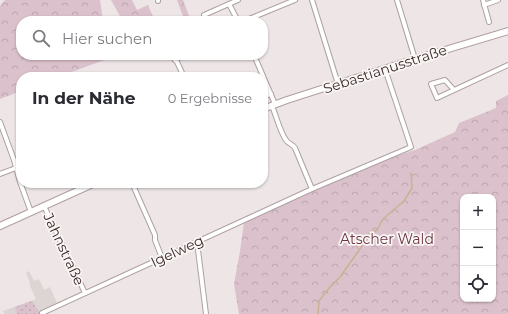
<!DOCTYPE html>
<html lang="de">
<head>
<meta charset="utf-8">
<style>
  body { margin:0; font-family:Montserrat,sans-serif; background:#f2f2f3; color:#2b2b33 }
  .controls { position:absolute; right:12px; bottom:12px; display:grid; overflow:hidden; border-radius:8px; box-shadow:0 1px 3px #0004 }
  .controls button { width:36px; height:36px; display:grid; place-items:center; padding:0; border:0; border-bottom:1px solid #e1e1e2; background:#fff; color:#2b2b33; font:20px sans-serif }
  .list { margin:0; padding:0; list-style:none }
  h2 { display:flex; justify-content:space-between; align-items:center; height:52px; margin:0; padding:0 16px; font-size:17px }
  h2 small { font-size:13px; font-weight:400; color:#7c7c81 }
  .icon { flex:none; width:22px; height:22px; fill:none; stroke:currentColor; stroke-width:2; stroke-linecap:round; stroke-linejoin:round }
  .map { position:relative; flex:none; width:508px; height:314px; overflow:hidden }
  .search { position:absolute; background:#fff; box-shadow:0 1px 3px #0004; left:16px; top:16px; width:252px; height:44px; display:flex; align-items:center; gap:10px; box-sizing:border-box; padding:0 14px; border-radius:16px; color:#7c7c81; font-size:15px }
  .panel { position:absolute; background:#fff; box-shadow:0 1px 3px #0004; left:16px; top:72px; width:252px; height:116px; border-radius:16px }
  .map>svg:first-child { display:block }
  .built { fill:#ddd4d4 }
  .forest { fill:url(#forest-crowns); fill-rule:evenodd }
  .park { fill:url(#park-dots) }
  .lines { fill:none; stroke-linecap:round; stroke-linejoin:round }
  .stream { stroke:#cbb194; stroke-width:1.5 }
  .minor-casing { stroke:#aea1a1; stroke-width:6 }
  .secondary-casing { stroke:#b1a09f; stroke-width:8 }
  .minor { stroke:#fff; stroke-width:4 }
  .secondary { stroke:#fff; stroke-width:6 }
  .labels { text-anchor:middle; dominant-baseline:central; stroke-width:3.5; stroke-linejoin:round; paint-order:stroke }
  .street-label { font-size:14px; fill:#3d2826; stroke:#f9f6f6 }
  .park-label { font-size:14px; fill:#6f3543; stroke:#f9f6f6 }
</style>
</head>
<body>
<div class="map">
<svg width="508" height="314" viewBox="0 0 508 314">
  <defs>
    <pattern id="forest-crowns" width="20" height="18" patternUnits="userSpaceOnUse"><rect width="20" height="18" fill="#dbc1cb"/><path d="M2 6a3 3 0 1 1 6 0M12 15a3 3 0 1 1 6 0" fill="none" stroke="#bda6ae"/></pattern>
    <pattern id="park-dots" width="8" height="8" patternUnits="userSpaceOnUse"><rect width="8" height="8" fill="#dbc1cb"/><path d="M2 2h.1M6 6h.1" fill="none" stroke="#bda6ae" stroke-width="1.8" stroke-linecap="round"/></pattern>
  </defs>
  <rect width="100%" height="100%" fill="#ede5e6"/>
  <polygon class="built" points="29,271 34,281 39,279 44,290 50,287 57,303 40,311 41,314 4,314 3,311 36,299 30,286 30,283 26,273"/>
  <g class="forest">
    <polygon points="5,0 100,0 103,21 21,21 21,55 118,55 58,77 21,77 21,91 0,99 0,6"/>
    <polygon points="111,0 132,0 137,10 148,5 155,21 120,21 121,18"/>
    <polygon points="177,0 183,0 191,21 180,21 184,19"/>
    <path d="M508,95V314H239L234,284L240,251L244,222L371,164L415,150L455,132L459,123L496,108V101ZM463,197H493V299H463Z"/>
  </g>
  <polygon class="park" points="32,301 40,314 17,314 15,307"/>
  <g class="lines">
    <polyline class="stream" points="318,314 319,301 330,287 340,277 362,246 367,235 377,230 383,219 404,201 412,188 411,173"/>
    <defs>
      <g id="minor">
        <polyline points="158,0 158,1"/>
        <polyline points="312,0 338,84"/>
        <polyline points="397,0 415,59"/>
        <polyline points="483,0 489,22"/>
        <polyline points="229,4 238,21"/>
        <polyline points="484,5 498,0"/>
        <polyline points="204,15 238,0"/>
        <polyline points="244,21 295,0"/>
        <polyline points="172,55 175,60 177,62 184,77"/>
        <polyline points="254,55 275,104"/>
        <polyline points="175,60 184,55"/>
        <polyline points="454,90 445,80 431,84 437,98 508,65"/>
        <polyline points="263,97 271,94"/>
        <path d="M272,106C276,115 280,132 286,140C288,144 293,144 295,148L312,189L411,147L385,69"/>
        <polyline points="0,122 14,160 20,182 31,212"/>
        <polyline points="0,174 16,168"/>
        <polyline points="132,183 155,235 155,240 162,258"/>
        <polyline points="44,206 85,293"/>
        <polyline points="197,242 206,314"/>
        <polyline points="42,313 312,189"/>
      </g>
      <g id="secondary">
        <polyline points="263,109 287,100 415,59 508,31"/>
        <polyline points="0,226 95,183"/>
      </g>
    </defs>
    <use href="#minor" class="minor-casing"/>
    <use href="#secondary" class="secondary-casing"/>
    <use href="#minor" class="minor"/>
    <use href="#secondary" class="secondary"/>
  </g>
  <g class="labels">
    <g class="street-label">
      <text transform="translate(385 69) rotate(-18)">Sebastianusstraße</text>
      <text transform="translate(64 249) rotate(65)">Jahnstraße</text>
      <text transform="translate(177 251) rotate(-25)">Igelweg</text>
    </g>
    <g class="park-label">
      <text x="387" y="239">Atscher Wald</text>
    </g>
  </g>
</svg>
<div class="controls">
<button>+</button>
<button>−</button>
<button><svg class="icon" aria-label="locate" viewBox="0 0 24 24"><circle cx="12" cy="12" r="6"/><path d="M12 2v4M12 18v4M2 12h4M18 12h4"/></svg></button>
</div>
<div class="search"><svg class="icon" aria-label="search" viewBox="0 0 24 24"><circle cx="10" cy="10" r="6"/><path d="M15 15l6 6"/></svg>Hier suchen</div>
<section class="panel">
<h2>In der Nähe<small>0 Ergebnisse</small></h2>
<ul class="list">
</ul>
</section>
</div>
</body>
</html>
